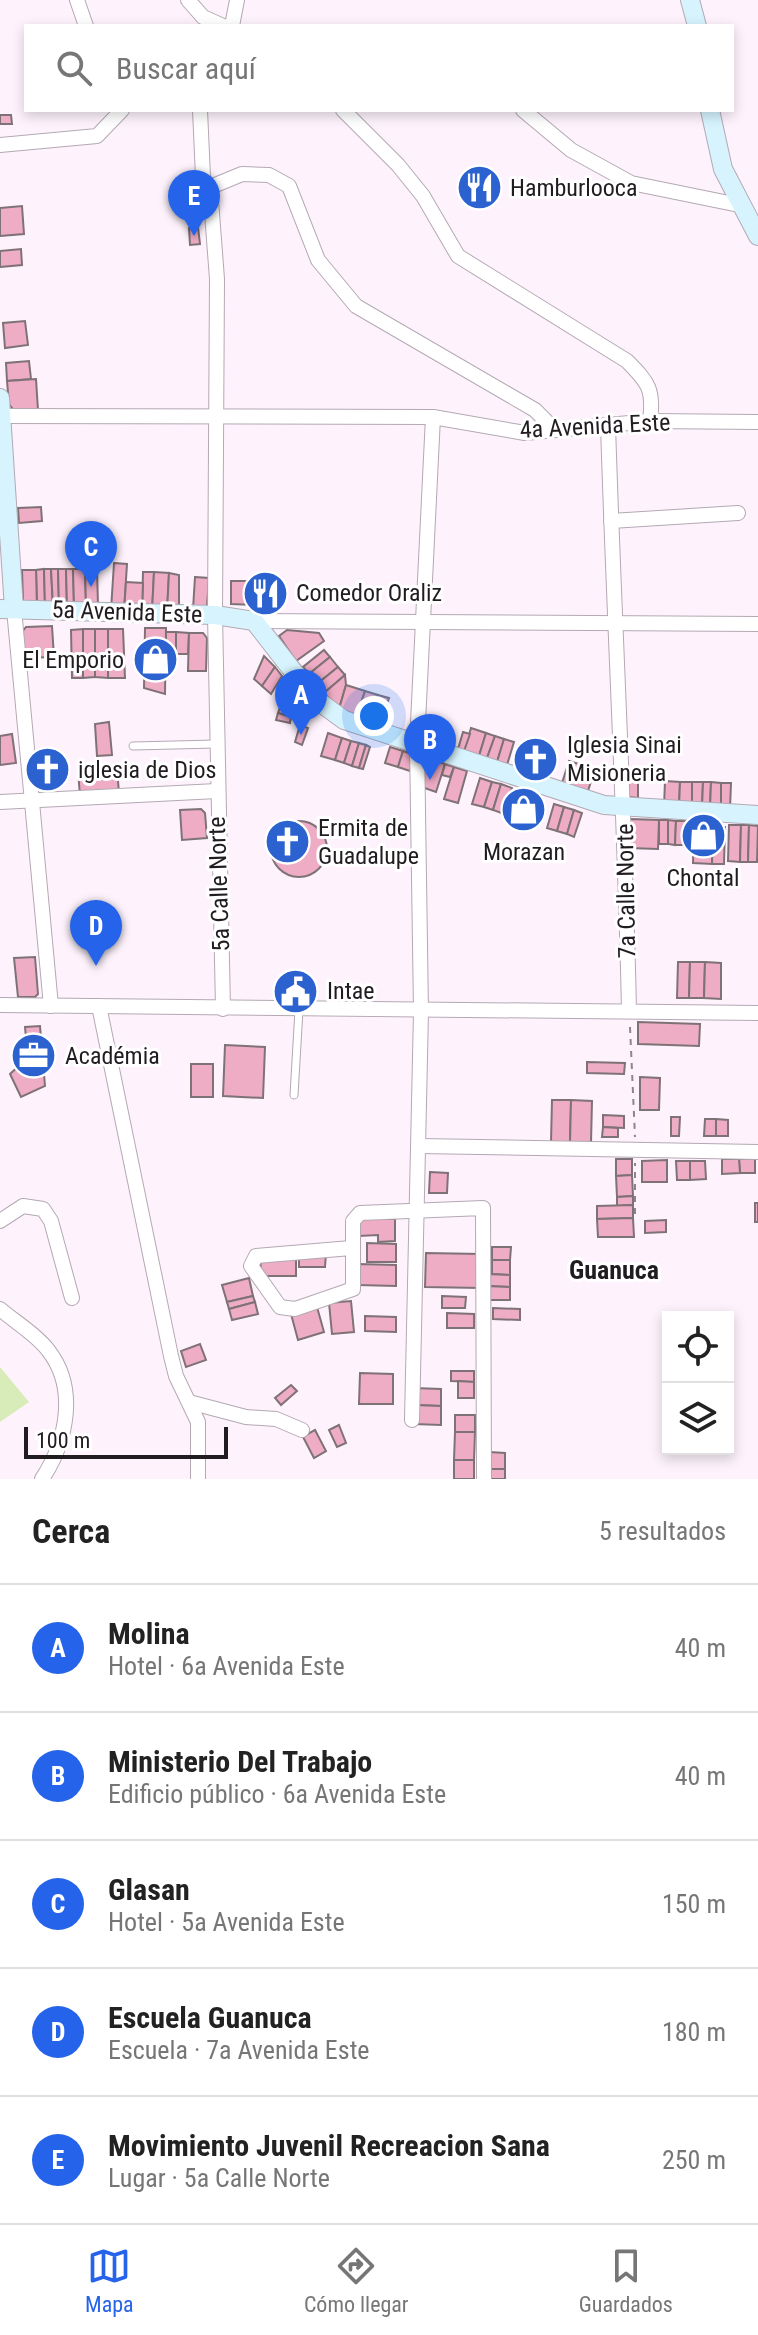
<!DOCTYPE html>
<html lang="es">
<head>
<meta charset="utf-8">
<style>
  body { margin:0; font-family:"Roboto Condensed",sans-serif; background:#f2f2f2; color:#222 }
  .controls { position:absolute; right:24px; bottom:24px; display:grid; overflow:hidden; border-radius:0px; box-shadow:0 4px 12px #0003 }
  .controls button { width:72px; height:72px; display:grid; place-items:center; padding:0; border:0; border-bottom:2px solid #e0e0e0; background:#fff; color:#222; font:40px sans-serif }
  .scale { position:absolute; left:24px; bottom:20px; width:204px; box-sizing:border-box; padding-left:8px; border:4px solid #201c20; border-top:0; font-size:22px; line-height:28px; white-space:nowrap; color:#201c20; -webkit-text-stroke:6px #fff; paint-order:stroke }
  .you { position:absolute; left:374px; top:716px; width:28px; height:28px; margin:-20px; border:6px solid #fff; border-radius:50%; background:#1a73e8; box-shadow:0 0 0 12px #1a73e833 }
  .badge { display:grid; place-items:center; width:52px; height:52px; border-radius:50%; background:#2563eb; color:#fff; font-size:26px; font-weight:700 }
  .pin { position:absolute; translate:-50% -66px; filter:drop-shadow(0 2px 4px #0008) }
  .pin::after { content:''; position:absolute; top:42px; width:28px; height:24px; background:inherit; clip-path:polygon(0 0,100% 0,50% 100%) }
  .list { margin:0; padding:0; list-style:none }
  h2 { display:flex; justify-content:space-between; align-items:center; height:104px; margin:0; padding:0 32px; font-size:34px }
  h2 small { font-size:26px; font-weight:400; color:#767676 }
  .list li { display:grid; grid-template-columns:52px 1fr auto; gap:24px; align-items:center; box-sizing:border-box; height:128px; padding:0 32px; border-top:2px solid #e0e0e0 }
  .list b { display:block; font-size:30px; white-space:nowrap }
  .list p { margin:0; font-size:26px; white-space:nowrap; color:#767676 }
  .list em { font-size:26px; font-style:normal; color:#767676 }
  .icon { flex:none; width:44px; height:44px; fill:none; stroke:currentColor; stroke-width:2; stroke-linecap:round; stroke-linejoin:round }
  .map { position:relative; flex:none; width:758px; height:1479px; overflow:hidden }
  .search { position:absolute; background:#fff; box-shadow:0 4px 12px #0003; left:24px; right:24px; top:24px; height:88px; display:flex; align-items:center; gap:20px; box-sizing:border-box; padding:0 28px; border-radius:0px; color:#767676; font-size:30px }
  .sheet { height:744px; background:#fff }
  nav { display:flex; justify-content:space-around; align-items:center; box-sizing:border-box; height:112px; border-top:2px solid #e0e0e0; background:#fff; font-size:22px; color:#767676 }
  nav a { display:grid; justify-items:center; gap:4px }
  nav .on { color:#2563eb }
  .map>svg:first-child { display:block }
  .green { fill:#d7ecb8 }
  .building { fill:#eeadc5; stroke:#7f7276; stroke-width:2 }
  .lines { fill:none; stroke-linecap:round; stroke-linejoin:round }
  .lane-casing { stroke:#b3a9b3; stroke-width:9 }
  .street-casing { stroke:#b3a9b3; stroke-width:16 }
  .secondary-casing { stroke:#b3a9b3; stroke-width:20 }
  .path { stroke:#8c858b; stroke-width:2; stroke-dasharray:6 6; stroke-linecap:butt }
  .lane { stroke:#fff; stroke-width:7 }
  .street { stroke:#fff; stroke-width:14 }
  .secondary { stroke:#d7f4fe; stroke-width:18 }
  .labels { text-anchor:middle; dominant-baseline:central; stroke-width:6; stroke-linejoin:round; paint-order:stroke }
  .poi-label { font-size:24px; fill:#201c20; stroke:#fff; text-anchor:start }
  .street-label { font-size:24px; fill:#201c20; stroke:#fff }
  .neighbourhood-label { font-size:26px; font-weight:bold; fill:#201c20; stroke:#fff }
</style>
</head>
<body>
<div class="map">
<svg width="758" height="1479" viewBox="0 0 758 1479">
  <rect width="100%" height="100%" fill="#fef3fd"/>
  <polygon class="green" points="0,1367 29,1402 0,1422"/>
  <g class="building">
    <polygon points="0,115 11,115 12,124 0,124"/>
    <polygon points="22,206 24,234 0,236 0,208"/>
    <polygon points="198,227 200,244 190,245 189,228"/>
    <polygon points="21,249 22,265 0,267 0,251"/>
    <polygon points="25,321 28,345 5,348 3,323"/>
    <polygon points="29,361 31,379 7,381 6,363"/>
    <polygon points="36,379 38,410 15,412 9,404 7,381"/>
    <polygon points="41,507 42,521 19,523 18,508"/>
    <polygon points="114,563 127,564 124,611 111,610"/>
    <polygon points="44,569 45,607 37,608 36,570"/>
    <polygon points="44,569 51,569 53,607 45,607"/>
    <polygon points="51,569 58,569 59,607 53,607"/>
    <polygon points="58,569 66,569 67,607 59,607"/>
    <polygon points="66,569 73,569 74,606 67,607"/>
    <polygon points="73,569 85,569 86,606 74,606"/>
    <polygon points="85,569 97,569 98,605 86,606"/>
    <polygon points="22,570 36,570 37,608 29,608 23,600"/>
    <polygon points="143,572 154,572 152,612 142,611"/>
    <polygon points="154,572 169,573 167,612 152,612"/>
    <polygon points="169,573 179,575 179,612 167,612"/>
    <polygon points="195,577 209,578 207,606 202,610 193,609"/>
    <polygon points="231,581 254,581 254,605 231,604"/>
    <rect x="254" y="581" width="22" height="24"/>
    <polygon points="126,582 143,583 142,611 124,611"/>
    <polygon points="52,626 54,657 23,658 22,632 26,627"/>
    <polygon points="145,628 166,628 165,694 144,688"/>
    <polygon points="83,629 95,629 95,677 83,678"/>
    <polygon points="83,629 83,678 72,678 71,630"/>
    <polygon points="95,629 108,629 108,678 95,677"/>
    <polygon points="108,629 123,629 125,678 108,678"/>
    <polygon points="287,630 319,633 324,641 296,661 279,636"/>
    <rect x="166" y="632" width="10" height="22"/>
    <polygon points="176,632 189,633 188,654 176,654"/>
    <polygon points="189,633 203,633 207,638 206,671 188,671"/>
    <polygon points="324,650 330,657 309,674 303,667"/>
    <polygon points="264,656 275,667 262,686 254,679"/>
    <polygon points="330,657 338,667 317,684 309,674"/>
    <polygon points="275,667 282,676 271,694 262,686"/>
    <polygon points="338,667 345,675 324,693 317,684"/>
    <polygon points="345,675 346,685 339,709 324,693"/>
    <polygon points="288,684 295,693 291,709 279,700"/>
    <polygon points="346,685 365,691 357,715 339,709"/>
    <polygon points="365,691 378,695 370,719 357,715"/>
    <polygon points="378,695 389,698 381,722 370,719"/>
    <polygon points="282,702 291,709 291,717 278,713"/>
    <polygon points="278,713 291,717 290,723 276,720"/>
    <polygon points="109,722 112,755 97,756 95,724"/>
    <polygon points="300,725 308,728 302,745 295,742"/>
    <polygon points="471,728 486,733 479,756 464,751"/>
    <polygon points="463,732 470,734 464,751 458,749"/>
    <polygon points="328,733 342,738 335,760 321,756"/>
    <polygon points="486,733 495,736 487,758 479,756"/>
    <polygon points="12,734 16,763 0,765 0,736"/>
    <polygon points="495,736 504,739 497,762 487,758"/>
    <polygon points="342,738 351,741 344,763 335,760"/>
    <polygon points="504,739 514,742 507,765 497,762"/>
    <polygon points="351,741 359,743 352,766 344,763"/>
    <polygon points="531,742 549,748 540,776 523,770"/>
    <polygon points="359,743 366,745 359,768 352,766"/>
    <polygon points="366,745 370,747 363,769 359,768"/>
    <polygon points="390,747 403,751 398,767 385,763"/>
    <polygon points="403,751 415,755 410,771 398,767"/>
    <polygon points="426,758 445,764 436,792 419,786"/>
    <polygon points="56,760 58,777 39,780 36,762"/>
    <polygon points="569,761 595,769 587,794 561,786"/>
    <polygon points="445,764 454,767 450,777 442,775"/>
    <polygon points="454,767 467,771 458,803 444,799"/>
    <polygon points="117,768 119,793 80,796 78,771"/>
    <polygon points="629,774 638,775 638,798 628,797"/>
    <polygon points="480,778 492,782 484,807 472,804"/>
    <polygon points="665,781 680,782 679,807 664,807"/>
    <polygon points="492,782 501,784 493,810 484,807"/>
    <polygon points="680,782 692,782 692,807 679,807"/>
    <polygon points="692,782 703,782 702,808 692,807"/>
    <polygon points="703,782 711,782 710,808 702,808"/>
    <polygon points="711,782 721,783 721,808 710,808"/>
    <polygon points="721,783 731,783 730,809 721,808"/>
    <polygon points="501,784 512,788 504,814 493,810"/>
    <polygon points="519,792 538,798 528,828 509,822"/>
    <polygon points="554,804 564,807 557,831 547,828"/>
    <polygon points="564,807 574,810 567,834 557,831"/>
    <polygon points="201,809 205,813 207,838 182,840 180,810"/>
    <polygon points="574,810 582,813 574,837 567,834"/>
    <polygon points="630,819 659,820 658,849 629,848"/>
    <rect x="659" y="820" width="9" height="24"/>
    <polygon points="668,820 676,821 675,845 668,844"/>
    <polygon points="676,821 694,821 694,845 675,845"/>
    <polygon points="694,821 713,822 712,864 693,863"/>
    <circle cx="299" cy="849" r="28"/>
    <polygon points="729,825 741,825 740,862 728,861"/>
    <polygon points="741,825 749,825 748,862 740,862"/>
    <polygon points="749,825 758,826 757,862 748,862"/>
    <polygon points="713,827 725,827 724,864 712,864"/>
    <polygon points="35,957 38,994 35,997 18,997 14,958"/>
    <polygon points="678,962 690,962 689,998 677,998"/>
    <polygon points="690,962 705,962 704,998 689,998"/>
    <polygon points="705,962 721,963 721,999 704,998"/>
    <polygon points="638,1022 700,1024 699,1046 638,1044"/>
    <polygon points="40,1026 45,1086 21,1097 10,1074 22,1063 27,1049 25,1027"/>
    <polygon points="225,1045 265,1047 263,1098 223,1096"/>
    <polygon points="587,1062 625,1063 624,1074 587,1073"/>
    <rect x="191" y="1064" width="22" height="33"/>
    <polygon points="640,1077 660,1078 659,1110 640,1110"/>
    <polygon points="552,1100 571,1100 570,1142 551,1142"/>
    <polygon points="571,1100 592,1101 591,1143 570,1142"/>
    <polygon points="603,1115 624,1116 624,1128 603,1127"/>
    <polygon points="671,1117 680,1117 679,1136 671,1136"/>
    <polygon points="705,1119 716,1119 716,1136 704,1136"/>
    <polygon points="716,1119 728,1120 728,1136 716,1136"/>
    <polygon points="603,1127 618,1128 618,1137 602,1137"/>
    <polygon points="755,1158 755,1173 740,1173 739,1159"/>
    <polygon points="616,1159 632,1159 632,1175 616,1176"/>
    <polygon points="722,1159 739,1159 740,1173 722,1174"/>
    <polygon points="667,1160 667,1182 642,1182 642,1161"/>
    <polygon points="676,1161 690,1161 690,1180 677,1180"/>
    <polygon points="690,1161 705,1161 706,1179 690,1180"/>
    <polygon points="430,1172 448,1173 447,1193 429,1193"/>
    <polygon points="632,1175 633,1196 617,1197 616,1176"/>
    <polygon points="633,1196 633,1205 617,1206 617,1197"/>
    <rect x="755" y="1203" width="3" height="19"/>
    <polygon points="633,1205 633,1218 597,1219 597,1206"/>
    <polygon points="633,1218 634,1237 598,1237 597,1219"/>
    <polygon points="358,1219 395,1219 395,1241 378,1242 378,1235 359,1236"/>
    <polygon points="666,1220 666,1232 645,1233 645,1221"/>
    <polygon points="367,1243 396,1244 396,1262 367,1262"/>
    <polygon points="492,1247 511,1247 510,1260 492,1260"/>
    <polygon points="299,1252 326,1253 325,1267 299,1267"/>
    <polygon points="426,1253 481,1254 481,1288 425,1287"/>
    <polygon points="261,1258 296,1259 296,1276 260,1276"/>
    <polygon points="492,1260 510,1260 510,1275 492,1274"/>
    <polygon points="358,1264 396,1265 396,1286 358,1285"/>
    <polygon points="487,1274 510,1275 510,1287 486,1286"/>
    <polygon points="249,1278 253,1296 227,1302 222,1285"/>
    <polygon points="486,1286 510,1287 510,1300 486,1300"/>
    <polygon points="253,1296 255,1302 229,1309 227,1302"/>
    <polygon points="442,1296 466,1297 465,1308 442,1308"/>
    <polygon points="351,1301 354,1332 332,1334 329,1303"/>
    <polygon points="255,1302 258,1314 232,1320 229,1309"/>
    <polygon points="317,1307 324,1332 298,1340 291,1314"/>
    <polygon points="493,1308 520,1309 520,1320 493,1319"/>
    <polygon points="447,1313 474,1314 474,1328 447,1328"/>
    <polygon points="365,1316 396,1317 396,1332 365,1331"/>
    <polygon points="200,1344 206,1360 186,1367 181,1351"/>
    <polygon points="451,1371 474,1371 474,1382 451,1381"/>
    <polygon points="360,1373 393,1374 393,1404 359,1404"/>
    <polygon points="458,1381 474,1382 474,1398 458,1398"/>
    <polygon points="291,1385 297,1391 281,1405 275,1398"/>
    <polygon points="414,1388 441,1389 441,1406 414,1405"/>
    <polygon points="414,1405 441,1406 441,1425 414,1424"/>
    <rect x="455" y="1415" width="20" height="17"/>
    <polygon points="339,1425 346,1443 337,1447 329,1430"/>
    <polygon points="315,1430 326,1451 314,1458 303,1437"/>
    <polygon points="455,1432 475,1432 474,1460 454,1460"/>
    <polygon points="489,1452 505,1453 505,1469 489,1469"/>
    <rect x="454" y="1460" width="20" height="19"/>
    <rect x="489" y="1469" width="16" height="10"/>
  </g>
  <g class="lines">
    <defs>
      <g id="lane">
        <polyline points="133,746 216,744"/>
        <polyline points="294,1095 299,1010"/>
      </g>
      <g id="street">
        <polyline points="77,0 86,26"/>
        <polyline points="188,0 203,17 223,26"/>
        <polyline points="232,26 237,0"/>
        <polyline points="200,110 203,177 211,200 217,279 215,615 223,1009"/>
        <path d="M343,110L398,165L423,196L458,256L627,361C649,383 654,390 650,421"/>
        <polyline points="523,110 571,150 631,183 739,205"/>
        <polyline points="0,145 97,136 122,110"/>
        <polyline points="208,188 242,174 269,175 289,186 318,260 356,306 535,410 555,430"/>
        <polyline points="0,416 433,417 525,433 650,421 758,422"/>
        <path d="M608,425C614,620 625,815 629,1011"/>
        <polyline points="611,521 738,513"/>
        <polyline points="14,609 51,1006"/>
        <polyline points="254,621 758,624"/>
        <polyline points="0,802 217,791"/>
        <polyline points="0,1005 758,1013"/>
        <polyline points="99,1006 171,1356 176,1376 198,1422 198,1479"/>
        <polyline points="419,1146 758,1152"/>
        <polyline points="0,1221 23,1206 43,1209 51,1221 72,1298"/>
        <polyline points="351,1248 256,1256 251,1266 280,1307 295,1309 353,1289 353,1221 360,1213 483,1208 484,1479"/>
        <path d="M0,1309C15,1322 36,1334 48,1350C78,1388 67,1441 42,1479"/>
        <polyline points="189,1402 246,1417 276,1419 302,1430"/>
        <polyline points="412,1420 421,1012 417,743 433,417"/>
      </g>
      <g id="secondary">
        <polyline points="690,0 697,26"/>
        <polyline points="710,110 723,169 758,236"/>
        <polyline points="0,398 14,609"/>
        <polyline points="0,609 215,615 254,621 314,698 344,720 604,805 758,815"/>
      </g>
    </defs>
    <use href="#lane" class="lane-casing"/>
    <use href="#street" class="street-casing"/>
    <use href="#secondary" class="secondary-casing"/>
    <g class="path">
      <polyline points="630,1027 635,1137"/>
      <polyline points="635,1214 635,1163"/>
    </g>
    <use href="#lane" class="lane"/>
    <use href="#street" class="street"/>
    <use href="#secondary" class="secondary"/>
  </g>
  <defs>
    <symbol id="restaurant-disc" viewBox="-11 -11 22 22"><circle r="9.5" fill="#2c62d0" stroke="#fff"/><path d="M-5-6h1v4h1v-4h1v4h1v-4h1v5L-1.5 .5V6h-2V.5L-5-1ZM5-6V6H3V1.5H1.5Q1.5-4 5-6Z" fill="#fff"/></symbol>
    <symbol id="shop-disc" viewBox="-11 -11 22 22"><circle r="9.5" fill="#2c62d0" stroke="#fff"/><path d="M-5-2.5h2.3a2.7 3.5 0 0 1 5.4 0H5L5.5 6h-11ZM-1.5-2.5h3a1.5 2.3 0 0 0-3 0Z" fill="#fff"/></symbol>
    <symbol id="church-disc" viewBox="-11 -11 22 22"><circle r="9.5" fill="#2c62d0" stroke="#fff"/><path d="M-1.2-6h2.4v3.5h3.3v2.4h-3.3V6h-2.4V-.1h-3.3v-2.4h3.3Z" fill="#fff"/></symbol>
    <symbol id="civic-disc" viewBox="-11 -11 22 22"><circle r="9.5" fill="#2c62d0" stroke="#fff"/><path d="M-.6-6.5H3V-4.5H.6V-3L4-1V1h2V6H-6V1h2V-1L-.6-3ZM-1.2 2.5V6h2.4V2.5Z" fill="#fff"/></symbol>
    <symbol id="office-disc" viewBox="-11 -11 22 22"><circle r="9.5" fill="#2c62d0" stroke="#fff"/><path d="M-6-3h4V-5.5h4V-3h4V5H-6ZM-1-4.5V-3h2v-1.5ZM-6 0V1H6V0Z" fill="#fff"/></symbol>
  </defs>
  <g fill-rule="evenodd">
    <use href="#restaurant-disc" x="454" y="162" width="51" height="51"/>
    <use href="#restaurant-disc" x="240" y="568" width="51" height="51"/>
    <use href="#shop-disc" x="130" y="634" width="51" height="51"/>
    <use href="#church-disc" x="510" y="734" width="51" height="51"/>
    <use href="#church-disc" x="22" y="744" width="51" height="51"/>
    <use href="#shop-disc" x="498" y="784" width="51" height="51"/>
    <use href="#shop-disc" x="678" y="810" width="51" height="51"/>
    <use href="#church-disc" x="262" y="816" width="51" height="51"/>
    <use href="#civic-disc" x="270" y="966" width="51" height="51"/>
    <use href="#office-disc" x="8" y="1030" width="51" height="51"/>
  </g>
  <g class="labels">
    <g class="poi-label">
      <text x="510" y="188">Hamburlooca</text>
      <text x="296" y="593">Comedor Oraliz</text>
      <text x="124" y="660" text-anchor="end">El Emporio</text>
      <text x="567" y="745">Iglesia Sinai<tspan x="567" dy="28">Misioneria</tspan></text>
      <text x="78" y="770">iglesia de Dios</text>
      <text x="318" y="828">Ermita de<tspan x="318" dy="28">Guadalupe</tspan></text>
      <text x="524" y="852" text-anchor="middle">Morazan</text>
      <text x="703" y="878" text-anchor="middle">Chontal</text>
      <text x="327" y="991">Intae</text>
      <text x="65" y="1056">Académia</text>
    </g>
    <g class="street-label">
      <text transform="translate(595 426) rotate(-3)">4a Avenida Este</text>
      <text transform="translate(127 612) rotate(2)">5a Avenida Este</text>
      <text transform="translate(219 884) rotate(-92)">5a Calle Norte</text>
      <text transform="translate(626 891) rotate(-91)">7a Calle Norte</text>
    </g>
    <g class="neighbourhood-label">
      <text x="614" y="1270">Guanuca</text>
    </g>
  </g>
</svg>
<div class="controls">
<button><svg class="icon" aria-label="locate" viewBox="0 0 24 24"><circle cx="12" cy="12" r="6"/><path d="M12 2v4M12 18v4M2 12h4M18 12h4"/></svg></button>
<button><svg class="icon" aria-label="layers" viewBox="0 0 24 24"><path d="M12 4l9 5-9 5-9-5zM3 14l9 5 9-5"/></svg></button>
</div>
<div class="scale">100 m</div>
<div class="you"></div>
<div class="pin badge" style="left:301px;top:735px">A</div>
<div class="pin badge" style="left:430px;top:780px">B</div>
<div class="pin badge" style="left:91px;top:587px">C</div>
<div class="pin badge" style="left:96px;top:966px">D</div>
<div class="pin badge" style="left:194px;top:236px">E</div>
<div class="search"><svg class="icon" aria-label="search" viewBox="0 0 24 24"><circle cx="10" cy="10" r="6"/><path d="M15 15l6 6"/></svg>Buscar aquí</div>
</div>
<section class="sheet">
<h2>Cerca<small>5 resultados</small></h2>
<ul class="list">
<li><span class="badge">A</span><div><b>Molina</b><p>Hotel · 6a Avenida Este</p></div><em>40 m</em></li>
<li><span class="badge">B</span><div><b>Ministerio Del Trabajo</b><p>Edificio público · 6a Avenida Este</p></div><em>40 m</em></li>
<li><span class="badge">C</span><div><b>Glasan</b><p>Hotel · 5a Avenida Este</p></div><em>150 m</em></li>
<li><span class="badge">D</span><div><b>Escuela Guanuca</b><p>Escuela · 7a Avenida Este</p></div><em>180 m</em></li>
<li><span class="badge">E</span><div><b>Movimiento Juvenil Recreacion Sana</b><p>Lugar · 5a Calle Norte</p></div><em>250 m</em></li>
</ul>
</section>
<nav>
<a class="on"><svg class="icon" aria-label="map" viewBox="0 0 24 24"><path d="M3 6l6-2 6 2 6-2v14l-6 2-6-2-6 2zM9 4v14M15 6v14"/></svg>Mapa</a>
<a><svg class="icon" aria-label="directions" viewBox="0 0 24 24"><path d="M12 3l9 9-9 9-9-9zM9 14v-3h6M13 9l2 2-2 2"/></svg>Cómo llegar</a>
<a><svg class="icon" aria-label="saved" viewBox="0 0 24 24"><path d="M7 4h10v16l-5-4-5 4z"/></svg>Guardados</a>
</nav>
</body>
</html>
